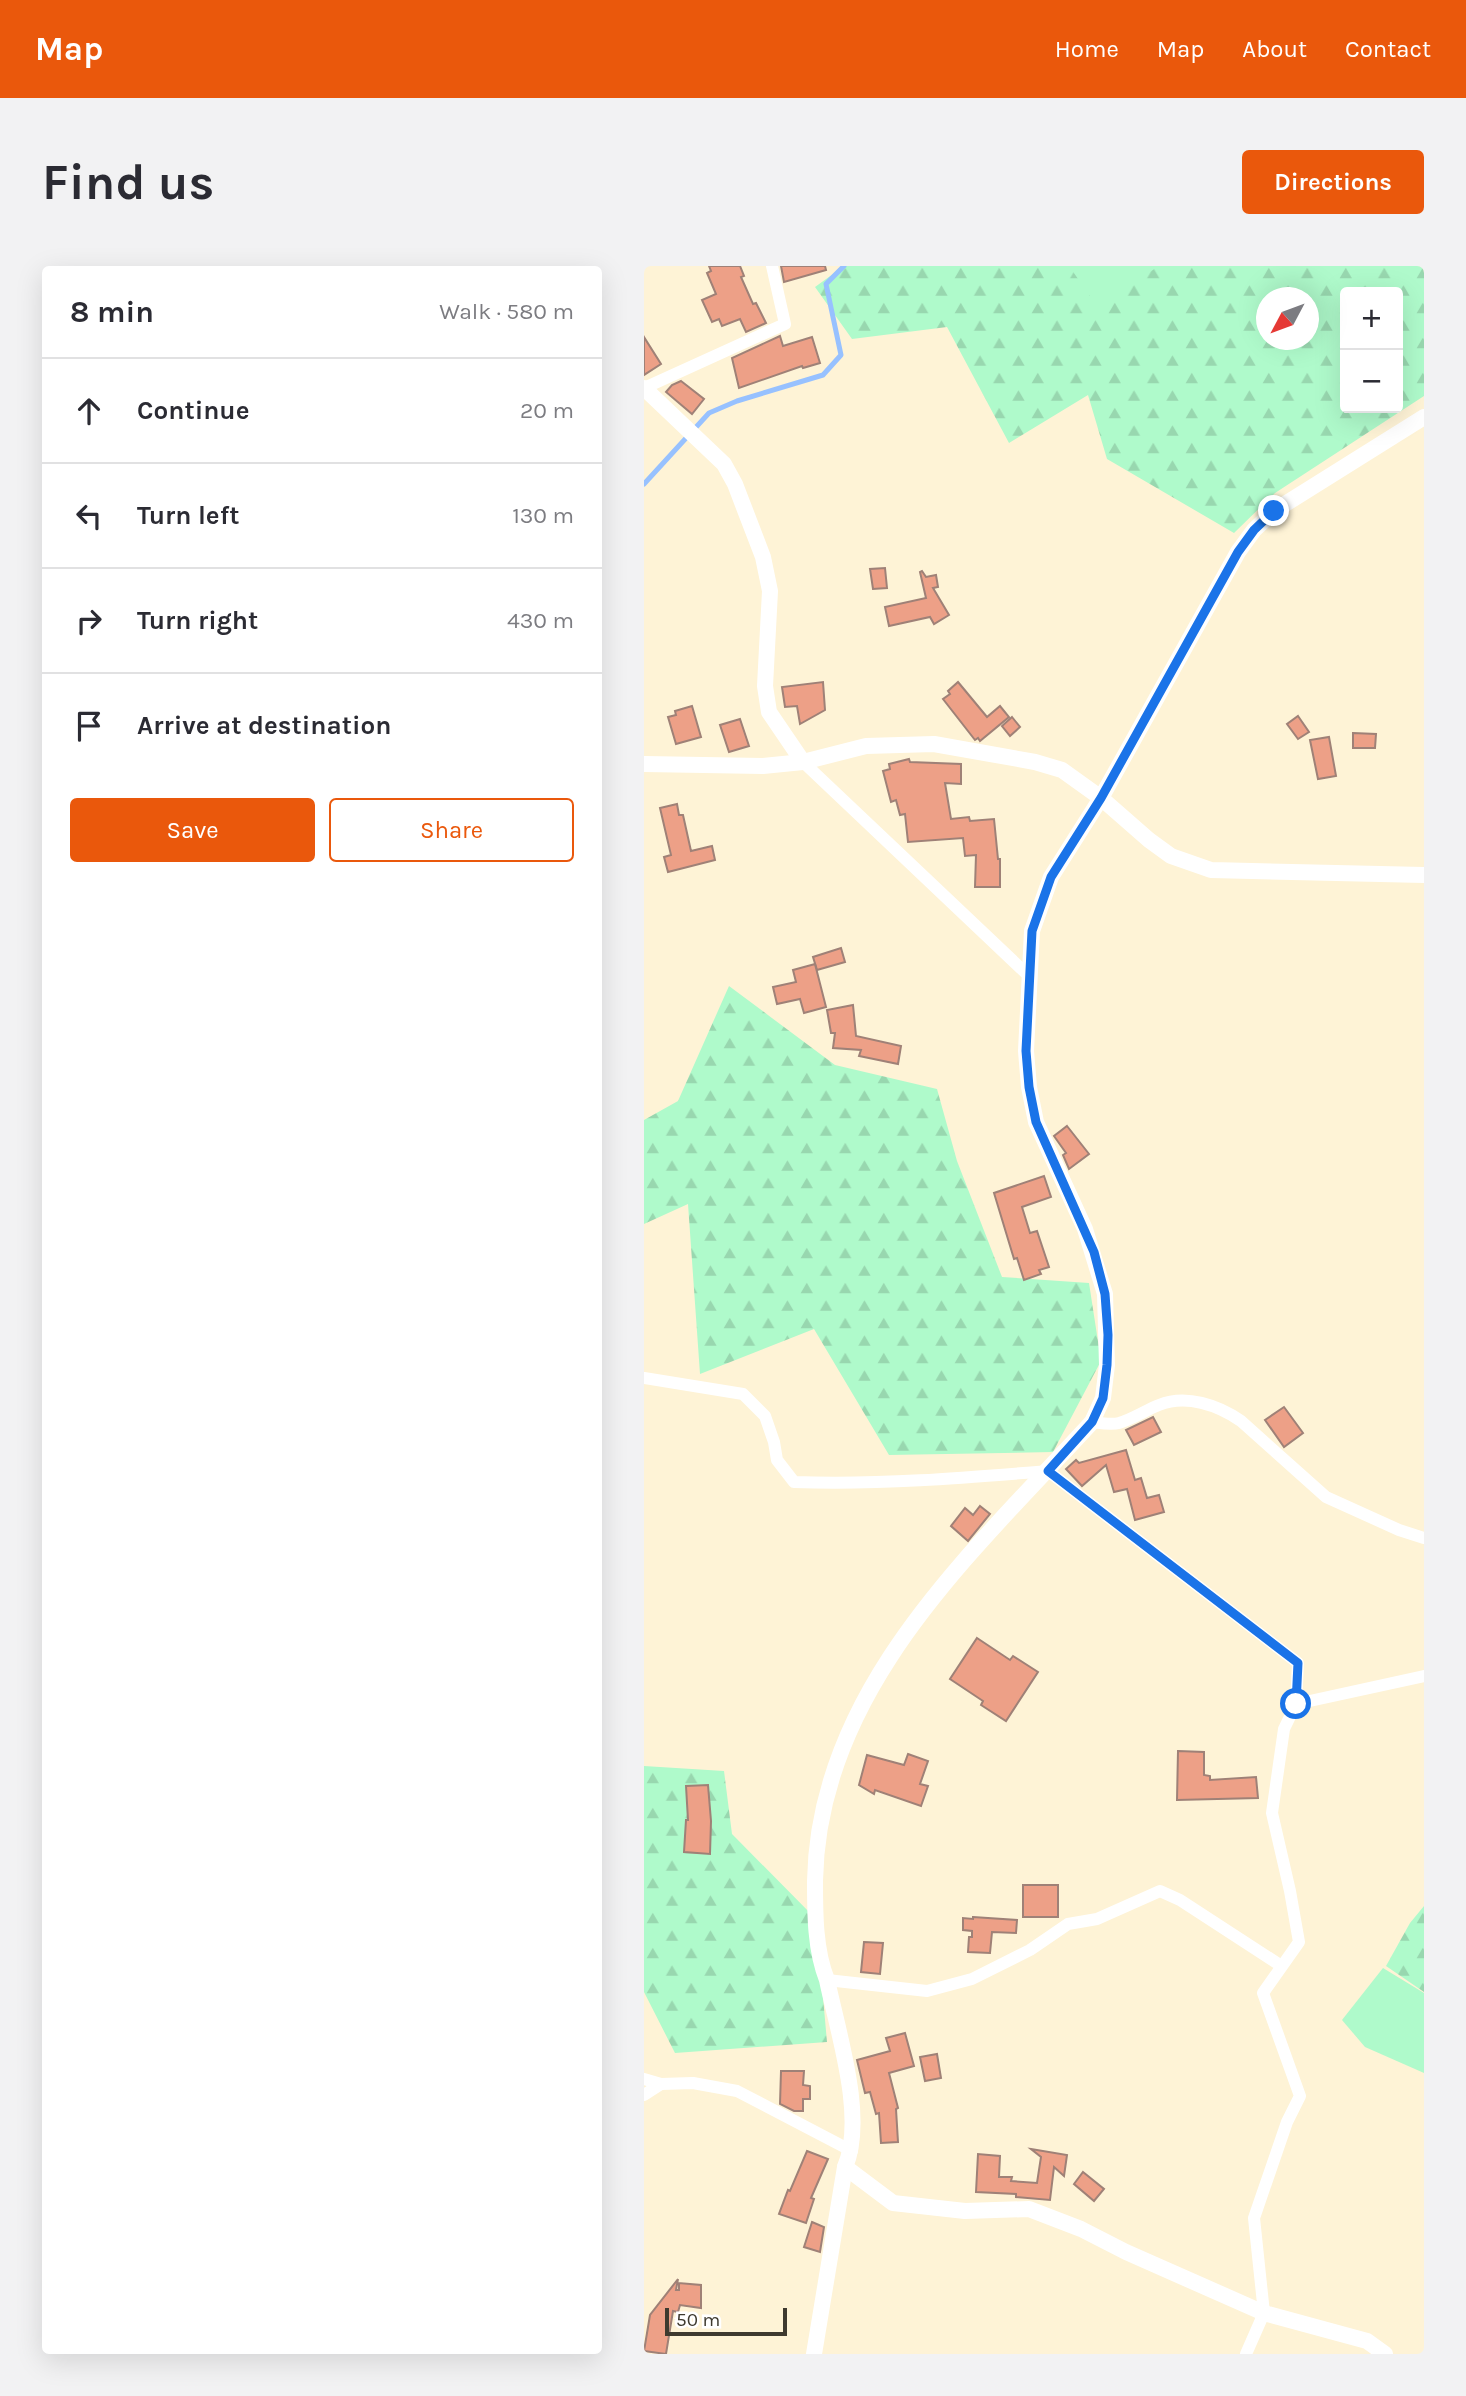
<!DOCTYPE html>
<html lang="en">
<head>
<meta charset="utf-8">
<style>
  body { margin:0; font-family:Karla,sans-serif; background:#f2f2f3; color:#2b2b33 }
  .controls { position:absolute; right:21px; top:21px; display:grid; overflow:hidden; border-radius:7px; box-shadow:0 7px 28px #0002 }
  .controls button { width:63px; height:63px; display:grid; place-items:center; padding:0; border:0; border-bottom:2px solid #e1e1e2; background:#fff; color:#2b2b33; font:35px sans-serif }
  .compass { position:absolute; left:612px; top:21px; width:63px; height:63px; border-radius:50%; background:#fff; box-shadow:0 7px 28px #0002; rotate:229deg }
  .scale { position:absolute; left:21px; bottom:18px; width:122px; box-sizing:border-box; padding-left:7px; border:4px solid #3e3a2f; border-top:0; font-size:19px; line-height:24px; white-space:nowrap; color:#3e3a2f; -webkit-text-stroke:5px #fff; paint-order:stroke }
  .stop { position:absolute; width:21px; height:21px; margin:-16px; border:5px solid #1a73e8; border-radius:50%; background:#fff }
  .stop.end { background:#1a73e8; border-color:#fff; box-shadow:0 2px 7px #0008 }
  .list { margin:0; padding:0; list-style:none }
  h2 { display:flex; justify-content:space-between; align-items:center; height:91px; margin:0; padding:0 28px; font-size:30px }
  h2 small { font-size:23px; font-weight:400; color:#7c7c81 }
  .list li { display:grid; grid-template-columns:46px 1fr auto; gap:21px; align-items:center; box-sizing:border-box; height:105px; padding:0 28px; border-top:2px solid #e1e1e2 }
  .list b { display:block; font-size:26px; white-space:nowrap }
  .list em { font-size:23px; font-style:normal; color:#7c7c81 }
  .actions { display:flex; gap:14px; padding:21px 28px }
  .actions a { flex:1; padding:16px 0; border:2px solid #ea580c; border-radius:7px; text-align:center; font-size:24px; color:#ea580c }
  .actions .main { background:#ea580c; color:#fff }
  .icon { flex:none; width:38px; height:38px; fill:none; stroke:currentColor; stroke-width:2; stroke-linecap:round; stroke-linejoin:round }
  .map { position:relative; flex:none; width:780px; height:2088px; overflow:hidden; border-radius:7px }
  header { display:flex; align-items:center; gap:42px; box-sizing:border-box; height:98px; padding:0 35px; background:#ea580c; color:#fff }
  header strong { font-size:33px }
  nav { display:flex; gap:38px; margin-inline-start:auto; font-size:24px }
  .intro { display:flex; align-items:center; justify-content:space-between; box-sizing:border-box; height:168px; padding:0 42px }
  h1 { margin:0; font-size:49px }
  .button { padding:18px 32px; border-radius:7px; background:#ea580c; color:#fff; font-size:24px; font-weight:700 }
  main { display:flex; gap:42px; padding:0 42px }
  aside { flex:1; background:#fff; border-radius:7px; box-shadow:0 7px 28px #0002 }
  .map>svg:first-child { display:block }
  .grass { fill:#affacb }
  .forest { fill:url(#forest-firs); fill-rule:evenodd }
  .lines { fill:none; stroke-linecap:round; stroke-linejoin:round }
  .stream { stroke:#97c1ff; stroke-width:5 }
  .building { fill:#eda087; stroke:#9f8177; stroke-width:2 }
  .minor { stroke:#fff; stroke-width:12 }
  .tertiary { stroke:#fff; stroke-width:16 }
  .route { stroke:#1a73e8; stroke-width:9 }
</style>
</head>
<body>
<header>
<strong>Map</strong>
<nav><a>Home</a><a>Map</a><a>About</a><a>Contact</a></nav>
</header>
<div class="intro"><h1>Find us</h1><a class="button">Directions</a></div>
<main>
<aside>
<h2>8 min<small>Walk · 580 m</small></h2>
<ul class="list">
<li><svg class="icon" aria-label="ahead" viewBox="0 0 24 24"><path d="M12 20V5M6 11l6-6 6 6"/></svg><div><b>Continue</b></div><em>20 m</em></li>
<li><svg class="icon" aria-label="left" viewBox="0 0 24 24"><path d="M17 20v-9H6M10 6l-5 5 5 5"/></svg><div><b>Turn left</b></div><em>130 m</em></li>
<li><svg class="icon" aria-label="right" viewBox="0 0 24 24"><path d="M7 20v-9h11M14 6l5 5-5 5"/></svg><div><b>Turn right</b></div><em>430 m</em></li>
<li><svg class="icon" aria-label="arrive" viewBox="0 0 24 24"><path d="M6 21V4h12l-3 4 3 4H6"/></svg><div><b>Arrive at destination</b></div></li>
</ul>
<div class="actions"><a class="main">Save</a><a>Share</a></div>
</aside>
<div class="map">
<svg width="780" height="2088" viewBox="0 0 780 2088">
  <defs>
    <pattern id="forest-firs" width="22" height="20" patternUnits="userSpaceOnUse" patternTransform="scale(1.75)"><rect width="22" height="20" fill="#affacb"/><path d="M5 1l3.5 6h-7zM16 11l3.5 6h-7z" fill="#98d7af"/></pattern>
  </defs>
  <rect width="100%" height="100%" fill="#fef3d6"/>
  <g class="grass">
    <polygon points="423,0 524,0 450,53"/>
    <polygon points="739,1702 780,1727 780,1807 721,1781 698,1754"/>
  </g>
  <g class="forest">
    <path d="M200,0H425L453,40L515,0H780V130L631,227L590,267L463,193L444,129L365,177L303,61L208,73L171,21ZM754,26V142H701V26ZM622,32H664V74H622Z"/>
    <polygon points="85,720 191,799 293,823 313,895 358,1011 445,1017 457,1095 409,1186 245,1189 170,1063 56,1108 44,938 0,958 0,854 34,835"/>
    <polygon points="0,1500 80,1505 88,1568 172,1653 183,1776 31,1787 0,1726"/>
    <polygon points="780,1640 780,1726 742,1700 766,1657"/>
  </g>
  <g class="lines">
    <polyline class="stream" points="0,218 65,147 93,135 179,109 197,89 182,18 200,0"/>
  </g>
  <g class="building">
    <polygon points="65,0 96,0 100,10 97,11 109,38 112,37 122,57 102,66 96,53 78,60 75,53 68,56 58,34 72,28 63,7 67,5"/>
    <polygon points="137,0 181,0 182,4 140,16"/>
    <polygon points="136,70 139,80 168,71 176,97 159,102 158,100 95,122 88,92"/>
    <polygon points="0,71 17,98 0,109"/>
    <polygon points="37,115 60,133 48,148 22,126 28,119"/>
    <polygon points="241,302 243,322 229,323 226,303"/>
    <polygon points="278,305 282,311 292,309 294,321 289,322 305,349 290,358 286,351 245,360 241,341 282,332 276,306"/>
    <polygon points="179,416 181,444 156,458 153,440 141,441 138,421"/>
    <polygon points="314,416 343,451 356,440 365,451 336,475 334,472 331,474 299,433 306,428 304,425"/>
    <polygon points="48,440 57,471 32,478 24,451 32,449 31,445"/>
    <polygon points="654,450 665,466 654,473 643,458"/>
    <polygon points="368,451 376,461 366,470 358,460"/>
    <polygon points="96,453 105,480 85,486 76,459"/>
    <polygon points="709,467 732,468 731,482 709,482"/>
    <polygon points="685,471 692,510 674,513 666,474"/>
    <polygon points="265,493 266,496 317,498 317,518 301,517 307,553 325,551 326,555 350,553 354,593 356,593 356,621 331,621 332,589 321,590 319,572 264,576 261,548 256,549 252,534 247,536 239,505 246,503 245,498"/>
    <polygon points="33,538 35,549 39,549 47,585 68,580 71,594 24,606 20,591 27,589 16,542"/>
    <polygon points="197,682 201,696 173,704 169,691"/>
    <polygon points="171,698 182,741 160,747 156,733 133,738 129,721 152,716 149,704"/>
    <polygon points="209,739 212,770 257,780 254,798 215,790 217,784 189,782 191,767 187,767 183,744"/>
    <polygon points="423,860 445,888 425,903 419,889 422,887 410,870"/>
    <polygon points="400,910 407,931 378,941 386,967 393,965 405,1001 395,1004 397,1008 380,1014 373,992 370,993 350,927"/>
    <polygon points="640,1141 659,1167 640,1181 621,1154"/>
    <polygon points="509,1151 517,1166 490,1179 482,1164"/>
    <polygon points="482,1184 491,1214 497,1212 503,1232 515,1229 520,1246 491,1254 483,1223 470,1226 462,1199 438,1220 422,1203 432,1194 435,1197"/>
    <polygon points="336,1240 346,1248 324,1275 307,1260 321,1242 329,1249"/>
    <polygon points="333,1372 366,1394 369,1390 394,1406 362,1455 337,1439 339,1435 306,1413"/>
    <polygon points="534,1485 560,1486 560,1509 566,1510 566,1514 612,1511 614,1532 533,1534"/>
    <polygon points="264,1488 284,1495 276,1518 284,1520 277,1540 231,1524 230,1528 215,1519 223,1489 260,1499"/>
    <polygon points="64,1519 67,1555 66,1588 40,1586 42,1554 44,1554 42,1520"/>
    <rect x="379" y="1619" width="35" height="32"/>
    <polygon points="329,1651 373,1654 372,1667 348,1666 346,1687 324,1686 325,1671 328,1671 328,1665 319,1664 319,1652 329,1653"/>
    <polygon points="220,1676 239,1677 236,1708 217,1706"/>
    <polygon points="261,1767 270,1800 245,1807 254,1842 252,1843 254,1876 237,1877 235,1847 232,1848 226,1826 221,1827 213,1794 246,1785 242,1772"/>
    <polygon points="293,1788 297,1812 281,1815 276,1791"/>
    <polygon points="137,1805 160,1805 159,1819 166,1820 166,1833 159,1833 159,1845 150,1845 136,1838"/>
    <polygon points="387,1883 423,1889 420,1910 410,1901 406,1934 372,1931 372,1928 332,1926 334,1888 356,1890 355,1911 368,1911 367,1915 393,1917 397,1891"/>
    <polygon points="163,1885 184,1893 167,1932 170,1933 162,1957 135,1948 144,1924 146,1925"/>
    <polygon points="439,1906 460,1923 450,1935 430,1918"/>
    <polygon points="168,1956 180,1961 176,1986 160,1981"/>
    <polygon points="34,2013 32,2024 35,2024 35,2017 57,2019 57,2042 36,2039 34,2046 29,2045 22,2088 0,2085 6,2049"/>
  </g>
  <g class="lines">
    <g class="minor">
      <polyline points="0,122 141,58 128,0"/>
      <polyline points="159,496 386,711"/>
      <path d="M0,1112L99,1128L121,1150L130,1176L133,1194L150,1216C235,1219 319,1212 404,1205L654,1397L652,1438"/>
      <path d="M448,1156C456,1157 467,1159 475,1157C489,1153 502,1144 515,1139C542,1128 574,1139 597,1155L682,1231L755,1264L780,1272"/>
      <polyline points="183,1714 283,1725 328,1713 386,1684 424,1658 453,1653 516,1625 536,1634 636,1699"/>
      <polyline points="0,1813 17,1818 49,1817 93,1825 208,1885"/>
      <polyline points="0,1829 17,1818"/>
      <polyline points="602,2088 620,2047 610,1952 643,1856 656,1830 619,1727 655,1676 646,1625 628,1547 640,1463 652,1438 780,1410"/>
    </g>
    <g class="tertiary">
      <polyline points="0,122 80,198 91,218 119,291 126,325 121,420 125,446 159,496"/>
      <polyline points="0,498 119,500 159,496 222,480 290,478 391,496 418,504 457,532 505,574 527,590 567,604 780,609"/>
      <polyline points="201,1901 249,1937 321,1945 385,1943 437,1963 482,1986 620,2047 723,2075 741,2088"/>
      <path d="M170,2088L201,1901C222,1852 194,1767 183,1714C171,1684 171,1648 171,1615C174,1423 328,1287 448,1156L459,1132L463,1099L461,1028L441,963L392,856L385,821L382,785L388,665L407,611L457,532L594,286L610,264L630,245L780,151"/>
    </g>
  </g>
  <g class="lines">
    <polyline class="route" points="630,245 610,264 594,286 457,532 407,611 388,665 382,785 385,821 392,856 450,986 461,1028 464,1069 463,1099 459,1132 448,1156 404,1205 654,1397 652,1438"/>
  </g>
</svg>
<div class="controls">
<button>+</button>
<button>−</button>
</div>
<svg class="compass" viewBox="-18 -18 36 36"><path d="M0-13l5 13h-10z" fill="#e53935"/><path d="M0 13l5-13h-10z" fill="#7c7c81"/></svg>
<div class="scale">50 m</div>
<div class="stop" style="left:652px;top:1438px"></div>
<div class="stop end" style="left:630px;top:245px"></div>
</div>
</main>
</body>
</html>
